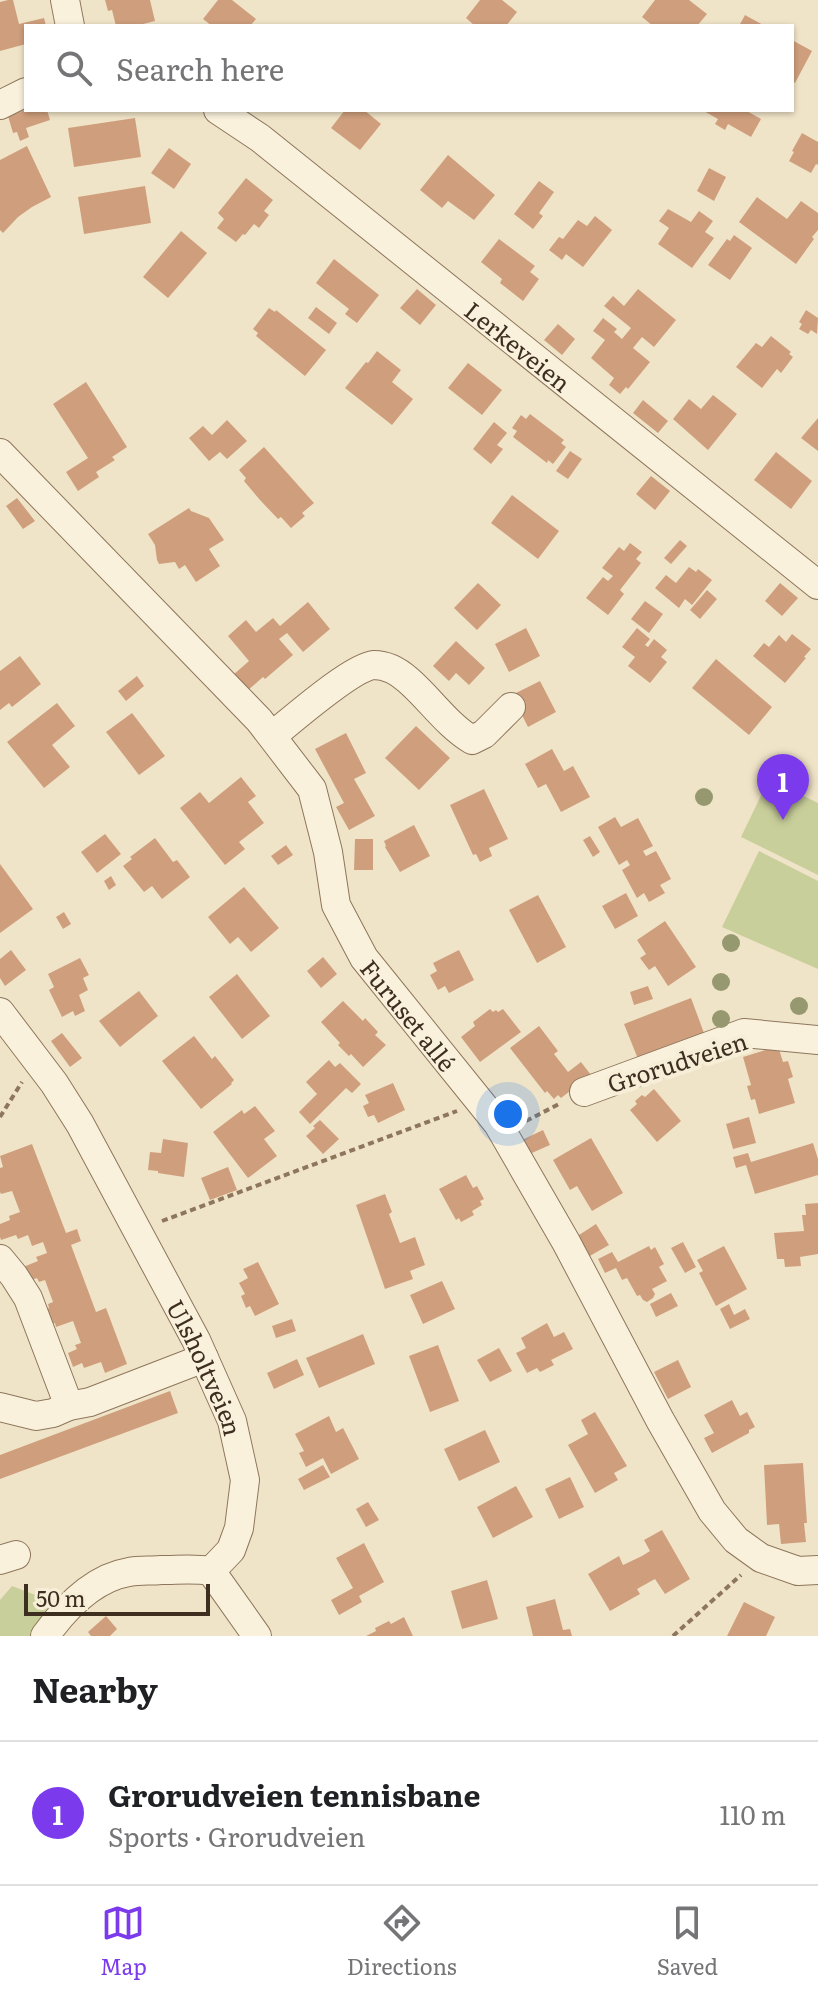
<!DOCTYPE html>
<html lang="en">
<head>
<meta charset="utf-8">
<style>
  body { margin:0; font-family:Literata,serif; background:#f6f6f6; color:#202124 }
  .scale { position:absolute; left:24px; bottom:20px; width:186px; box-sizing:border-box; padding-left:8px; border:4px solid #3d2e20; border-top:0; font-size:22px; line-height:28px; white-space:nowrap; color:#3d2e20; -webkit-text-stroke:6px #f7eed8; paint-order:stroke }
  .you { position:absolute; left:508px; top:1114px; width:28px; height:28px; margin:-20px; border:6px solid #fff; border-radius:50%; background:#1a73e8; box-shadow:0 0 0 12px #1a73e833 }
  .badge { display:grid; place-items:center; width:52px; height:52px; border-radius:50%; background:#7c3aed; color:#fff; font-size:26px; font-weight:700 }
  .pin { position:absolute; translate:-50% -66px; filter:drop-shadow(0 2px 4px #0008) }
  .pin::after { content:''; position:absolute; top:42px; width:28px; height:24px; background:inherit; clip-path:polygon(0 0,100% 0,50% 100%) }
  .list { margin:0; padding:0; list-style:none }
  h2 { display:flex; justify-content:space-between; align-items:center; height:104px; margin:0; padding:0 32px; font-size:34px }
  h2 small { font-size:26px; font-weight:400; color:#757577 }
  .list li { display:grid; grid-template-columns:52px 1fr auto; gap:24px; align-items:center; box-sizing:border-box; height:144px; padding:0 32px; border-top:2px solid #e0e0e0 }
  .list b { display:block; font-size:30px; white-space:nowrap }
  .list p { margin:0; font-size:26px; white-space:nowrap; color:#757577 }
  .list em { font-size:26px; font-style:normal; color:#757577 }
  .icon { flex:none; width:44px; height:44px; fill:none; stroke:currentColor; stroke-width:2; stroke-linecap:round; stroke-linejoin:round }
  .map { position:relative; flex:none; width:818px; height:1636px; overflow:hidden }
  .search { position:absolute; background:#fff; box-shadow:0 2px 6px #0004; left:24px; right:24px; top:24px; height:88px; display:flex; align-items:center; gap:20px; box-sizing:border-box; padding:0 28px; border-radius:0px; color:#757577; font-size:30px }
  .sheet { height:248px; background:#fff }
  nav { display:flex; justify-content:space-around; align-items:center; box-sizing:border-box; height:112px; border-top:2px solid #e0e0e0; background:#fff; font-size:22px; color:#757577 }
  nav a { display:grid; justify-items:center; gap:4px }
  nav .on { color:#7c3aed }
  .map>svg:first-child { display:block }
  .green { fill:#c9cf9b }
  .building { fill:#cf9f7d }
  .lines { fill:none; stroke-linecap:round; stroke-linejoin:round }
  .street-casing { stroke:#8d765c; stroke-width:30 }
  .path { stroke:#8d765c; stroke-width:4; stroke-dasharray:6 4; stroke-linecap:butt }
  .street { stroke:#faf1dc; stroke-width:28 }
  .tree { fill:#96986f }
  .labels { text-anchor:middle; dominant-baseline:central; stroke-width:8; stroke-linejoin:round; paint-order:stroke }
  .street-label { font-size:24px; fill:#3d2e20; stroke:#f7eed8 }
</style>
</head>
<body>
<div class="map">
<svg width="818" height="1636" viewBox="0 0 818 1636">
  <rect width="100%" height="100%" fill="#f0e4c8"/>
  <g class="green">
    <polygon points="769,779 818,803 818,875 741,837"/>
    <polygon points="759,851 818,881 818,969 722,927"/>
    <polygon points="12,1586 51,1601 30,1636 0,1636 0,1600"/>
  </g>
  <g class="building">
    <polygon points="8,0 13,0 19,24 44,18 46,26 26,26 26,44 0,51 0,2"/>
    <polygon points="105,0 150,0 155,21 135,26 116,26 112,10 108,11"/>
    <polygon points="218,0 232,0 256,19 250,26 212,26 203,19"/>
    <polygon points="480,0 502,0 517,12 506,26 475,26 466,18"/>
    <polygon points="655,0 689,0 707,14 697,26 653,26 642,17"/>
    <polygon points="745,15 765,26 739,26"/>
    <polygon points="792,40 812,51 795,83 792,81"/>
    <polygon points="25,110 47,110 50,120 26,128 29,137 20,141 17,132 13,133 8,116"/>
    <polygon points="345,110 364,110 381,124 360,150 331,128"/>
    <polygon points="702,110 745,110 761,119 751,137 728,124 725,130 715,124 718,119"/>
    <polygon points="135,118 141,157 74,167 68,128"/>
    <polygon points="802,133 818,142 818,165 816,164 811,173 789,161 794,152 792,151"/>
    <polygon points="27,146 51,197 32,207 18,217 3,233 0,230 0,160"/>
    <polygon points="169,148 191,164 174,189 151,173"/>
    <polygon points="448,155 495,195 474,220 448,201 442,208 420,190"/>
    <polygon points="709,168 726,177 714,201 697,191"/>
    <polygon points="246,178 273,200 264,211 269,215 259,228 254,224 245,235 243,234 236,242 217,228 224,219 218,213"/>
    <polygon points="539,181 554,192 539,213 543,216 533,229 514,214"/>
    <polygon points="145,186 151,223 84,234 78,197"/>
    <polygon points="757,197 787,219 801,201 818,213 818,230 812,237 814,239 796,264 739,222"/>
    <polygon points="668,209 691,222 699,211 713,221 705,232 714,238 692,268 658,244 669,228 659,221"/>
    <polygon points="595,216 612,230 583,267 566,254 562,260 549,250 559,237 563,239 578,220 587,226"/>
    <polygon points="181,231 207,253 168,298 143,277"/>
    <polygon points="734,235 752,248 730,280 708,265 727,239 730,241"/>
    <polygon points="499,239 535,266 530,272 539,279 523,301 500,283 502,279 481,262"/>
    <polygon points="334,259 379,295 357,323 345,314 349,309 316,283"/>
    <polygon points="417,289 436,305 420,325 400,308"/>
    <polygon points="638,289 676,320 654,347 642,337 633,348 650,362 628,389 626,387 620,394 609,385 614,378 591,358 605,340 593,331 603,318 617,329 614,332 622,339 631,328 604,306 613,296 624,306"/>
    <polygon points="316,307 337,323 329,334 308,318"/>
    <polygon points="269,308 275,312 276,310 326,350 305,376 256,336 258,333 253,329"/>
    <polygon points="806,310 818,318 817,334 811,330 808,334 799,329 802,324 799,322"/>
    <polygon points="558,324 575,339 562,355 544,340"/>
    <polygon points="771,336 791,352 789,354 793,357 781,373 777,369 762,388 736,367 756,343 762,347"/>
    <polygon points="377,351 401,370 392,382 413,399 392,425 345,388 366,362 368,363"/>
    <polygon points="468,363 502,390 482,415 448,388"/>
    <polygon points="86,382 127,447 112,457 115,460 96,472 99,477 78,491 66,472 88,458 53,404"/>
    <polygon points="713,395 737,414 708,450 673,419 689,399 701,409"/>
    <polygon points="643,400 668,421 658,433 633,413"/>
    <polygon points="530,414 564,440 561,443 566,447 553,464 548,460 547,463 513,437 517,431 512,428 521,415 526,419"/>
    <polygon points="818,418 818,451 801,438"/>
    <polygon points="227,420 247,441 227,459 220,452 209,461 189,438 203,426 212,435"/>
    <polygon points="494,422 507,433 497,445 503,449 491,464 473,449"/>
    <polygon points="264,447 314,503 302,513 305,516 291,528 281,517 278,519 260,500 244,481 246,478 239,470"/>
    <polygon points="570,451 582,459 568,479 556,471"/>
    <polygon points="776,452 812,481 791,509 754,480"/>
    <polygon points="651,476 670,491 655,510 636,494"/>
    <polygon points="512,495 559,531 538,559 491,523"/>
    <polygon points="17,498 35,521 23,529 6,506"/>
    <polygon points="189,508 191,511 209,518 224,540 209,549 220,566 196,582 185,565 179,569 175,562 159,564 157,560 155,545 148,534"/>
    <polygon points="680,540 687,546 671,564 664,558"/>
    <polygon points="630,543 642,552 636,559 641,563 620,590 624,594 608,615 586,598 603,577 608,581 613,576 602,568 619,547 624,551"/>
    <polygon points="689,567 696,572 698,569 712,580 692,605 685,599 679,608 655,588 666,575 676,583"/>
    <polygon points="478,583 501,605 477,630 454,608"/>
    <polygon points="780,583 798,598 782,616 765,601"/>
    <polygon points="707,590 717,599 700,619 690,610"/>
    <polygon points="645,601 663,614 649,633 631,619"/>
    <polygon points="308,602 330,629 303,652 287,633 279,639 293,655 265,679 263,677 247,691 233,675 249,661 228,636 246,620 256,632 273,618 280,626"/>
    <polygon points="526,628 540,656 509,672 495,644"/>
    <polygon points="637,628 650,639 645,645 648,647 654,639 667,650 661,657 667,662 650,683 628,666 635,657 622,647"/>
    <polygon points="792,634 811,649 804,657 806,658 785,683 753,656 764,643 769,647 779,635 786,642"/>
    <polygon points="456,641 485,668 469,685 456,673 449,681 433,666"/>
    <polygon points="20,656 41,684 12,707 9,703 0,710 0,671"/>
    <polygon points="716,659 772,707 749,735 692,688"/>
    <polygon points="137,676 144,686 126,701 118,691"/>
    <polygon points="540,681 556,712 528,727 512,695"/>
    <polygon points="57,703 75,726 52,745 70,767 44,788 7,742"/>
    <polygon points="132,713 165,756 139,775 106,732"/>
    <polygon points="416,726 450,758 419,790 385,758"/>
    <polygon points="346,733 366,773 354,779 375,816 349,830 336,807 344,803 315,749"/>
    <polygon points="552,749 564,771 573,766 590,797 561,812 546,784 538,788 525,764"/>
    <polygon points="241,777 256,796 248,802 264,823 239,842 245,849 225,865 180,808 200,792 209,803"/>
    <polygon points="484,789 508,839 489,848 492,856 480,862 476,854 473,855 450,805"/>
    <polygon points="615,817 621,827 638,818 653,846 643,851 646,856 656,851 671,879 660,885 665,893 649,902 644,893 637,898 622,870 630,865 627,860 619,865 598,827"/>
    <polygon points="414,825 430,856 400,872 385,847 386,846 384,841"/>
    <polygon points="105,834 121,854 97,873 81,852"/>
    <polygon points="590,836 600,852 593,857 583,840"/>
    <polygon points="155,838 173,862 177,860 190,877 162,899 152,886 144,892 123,866 132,859 130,857"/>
    <polygon points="355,839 373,839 373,870 354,870"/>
    <polygon points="286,845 293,855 278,865 271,856"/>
    <polygon points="0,864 33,909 0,933"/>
    <polygon points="111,876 116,885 109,890 104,881"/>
    <polygon points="244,887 279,928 251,952 238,937 230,944 208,917"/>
    <polygon points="626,893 638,916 615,929 602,906"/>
    <polygon points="538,895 566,947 537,963 509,910"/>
    <polygon points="64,912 71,924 63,929 56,917"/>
    <polygon points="665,921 696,967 668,986 655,966 649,970 640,958 646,954 637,940"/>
    <polygon points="11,950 26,970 5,986 0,978 0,959"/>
    <polygon points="459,950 474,980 449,993 445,986 438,990 430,975 437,971 433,963"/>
    <polygon points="323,957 337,974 321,988 307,971"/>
    <polygon points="80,958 89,975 83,978 88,990 79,995 85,1011 75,1016 73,1011 62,1017 49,990 54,987 48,974"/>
    <polygon points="237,974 270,1016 242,1039 209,997"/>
    <polygon points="648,986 653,999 634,1005 630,992"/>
    <polygon points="139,991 158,1016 120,1047 99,1021"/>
    <polygon points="691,998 704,1033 638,1059 624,1024"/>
    <polygon points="343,1001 363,1021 365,1018 378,1032 375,1035 386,1045 363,1067 351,1054 349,1056 338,1045 340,1043 321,1022"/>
    <polygon points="490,1009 493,1012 496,1010 498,1012 503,1009 521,1032 480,1062 461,1037 475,1026 473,1022"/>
    <polygon points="539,1026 558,1051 554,1054 568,1072 581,1062 591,1075 561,1098 558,1095 554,1099 547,1091 545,1093 510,1048"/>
    <polygon points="62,1033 82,1058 70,1067 51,1041"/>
    <polygon points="194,1036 212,1059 215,1056 234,1080 231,1083 232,1084 201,1109 162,1061"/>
    <polygon points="778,1046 783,1062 788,1061 793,1077 788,1079 795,1103 759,1114 755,1099 751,1100 747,1086 751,1085 743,1057"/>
    <polygon points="329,1060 335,1067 340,1063 361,1084 352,1093 346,1088 310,1124 299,1112 317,1094 306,1082"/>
    <polygon points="393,1083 405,1110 378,1123 374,1115 368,1117 363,1106 369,1103 365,1095"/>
    <polygon points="654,1089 681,1121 657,1142 630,1110 637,1104 635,1101 642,1095 645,1097"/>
    <polygon points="255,1106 275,1131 264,1139 277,1156 248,1178 213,1132 242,1110 244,1114"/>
    <polygon points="749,1117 756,1143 733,1149 726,1124"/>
    <polygon points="320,1120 339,1139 323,1154 306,1136 315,1128 313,1126"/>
    <polygon points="543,1130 550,1145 525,1156 518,1142"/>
    <polygon points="591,1138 623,1193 592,1211 577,1186 570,1190 553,1160"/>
    <polygon points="163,1139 188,1143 184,1177 158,1173 158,1171 148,1170 150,1152 161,1153"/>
    <polygon points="813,1143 818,1159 818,1175 755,1194 746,1165 736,1168 733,1157 748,1153 751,1162"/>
    <polygon points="32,1144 66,1233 77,1229 81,1241 71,1245 96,1312 106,1308 127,1364 105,1373 101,1362 84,1368 82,1363 73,1367 68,1353 77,1349 75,1345 81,1343 73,1321 56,1327 55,1323 46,1326 40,1312 49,1308 48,1304 53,1302 45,1280 39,1282 37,1278 29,1281 23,1267 38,1261 36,1257 47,1253 43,1242 32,1246 28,1235 18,1239 16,1235 1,1240 0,1237 0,1224 10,1220 9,1216 20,1212 12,1191 1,1194 0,1192 0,1168 3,1167 0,1156"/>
    <polygon points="228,1167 237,1190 210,1200 201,1178"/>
    <polygon points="466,1175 473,1188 477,1186 484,1199 480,1201 482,1205 472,1211 474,1215 461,1222 459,1218 456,1220 439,1189"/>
    <polygon points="385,1194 392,1212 389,1214 400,1243 415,1237 425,1265 410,1271 413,1279 385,1289 356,1205"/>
    <polygon points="818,1203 818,1254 800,1257 801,1266 785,1267 784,1259 777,1259 774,1233 804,1231 802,1215 806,1215 805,1204"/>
    <polygon points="596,1224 609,1245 588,1257 576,1237"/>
    <polygon points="683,1242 696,1267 685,1273 671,1248"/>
    <polygon points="649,1246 651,1250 655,1247 664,1264 659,1267 667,1281 652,1289 655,1294 653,1298 647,1302 643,1300 640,1295 637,1296 627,1278 622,1280 616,1268 605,1273 598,1259 612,1252 618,1262"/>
    <polygon points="724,1246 747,1289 716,1306 699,1273 703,1271 697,1260"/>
    <polygon points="258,1262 279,1304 255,1316 250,1306 246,1308 241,1296 245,1294 239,1283 248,1278 243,1269"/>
    <polygon points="442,1281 455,1309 423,1324 410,1295"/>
    <polygon points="671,1293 678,1306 656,1317 650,1304"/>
    <polygon points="729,1304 734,1315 745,1309 750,1319 730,1329 720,1309"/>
    <polygon points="292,1319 296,1331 276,1338 272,1326"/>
    <polygon points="547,1323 554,1337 564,1332 573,1349 551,1360 554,1365 540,1372 537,1368 527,1373 516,1353 526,1348 521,1338"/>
    <polygon points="363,1334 375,1364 319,1388 306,1358"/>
    <polygon points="438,1345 459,1401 430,1412 409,1356"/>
    <polygon points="499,1348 512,1371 490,1382 477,1360"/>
    <polygon points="297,1359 304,1375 274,1389 267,1373"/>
    <polygon points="678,1360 691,1387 668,1399 654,1372"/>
    <polygon points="170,1391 178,1413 0,1479 0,1455"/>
    <polygon points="732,1400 740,1416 747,1412 755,1427 749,1430 749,1433 712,1453 704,1438 714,1433 704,1415"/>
    <polygon points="595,1412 627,1466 614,1473 618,1480 595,1493 568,1445 588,1434 581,1420"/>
    <polygon points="329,1416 336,1432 343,1428 359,1459 331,1474 323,1458 306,1467 299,1453 304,1451 295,1434"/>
    <polygon points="485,1430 500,1462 459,1481 444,1449"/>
    <polygon points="803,1463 807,1523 804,1523 806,1542 781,1544 779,1524 767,1525 764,1465"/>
    <polygon points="323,1465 330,1477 304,1490 298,1479"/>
    <polygon points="570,1477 584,1507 559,1519 545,1489"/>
    <polygon points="516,1486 533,1517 493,1538 477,1507"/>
    <polygon points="368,1502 379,1520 366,1527 356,1509"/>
    <polygon points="662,1530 690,1579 665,1594 655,1579 637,1589 640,1594 610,1611 588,1574 619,1556 623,1565 642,1556 650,1551 644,1540"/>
    <polygon points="364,1543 384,1582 359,1596 362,1602 339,1615 331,1600 353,1588 336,1558"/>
    <polygon points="487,1580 498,1619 462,1629 451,1591"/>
    <polygon points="555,1599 563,1630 570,1629 572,1636 533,1636 526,1607"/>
    <polygon points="744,1602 775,1617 766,1636 727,1636"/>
    <polygon points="106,1616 117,1629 110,1636 91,1636 88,1632"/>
    <polygon points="404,1617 413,1636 366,1636 376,1631 375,1628 389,1621 391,1624"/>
  </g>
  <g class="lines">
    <defs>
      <g id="street">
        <polyline points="65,0 70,26"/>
        <polyline points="0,105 26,92"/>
        <path id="s1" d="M218,110L260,138L818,585"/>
        <path id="s2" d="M0,453L259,720L312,789L328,852L336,905L364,958L498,1124L566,1242L660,1420L712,1511L736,1540L761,1558L798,1571L818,1570"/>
        <path d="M272,736C292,720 352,667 374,665C387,665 399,672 408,680C430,699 447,725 472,740L484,734L511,707"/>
        <path id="s3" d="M0,1012L54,1083L80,1124L196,1340L232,1421L245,1480L239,1528L231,1550L211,1571C194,1568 178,1570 161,1570C150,1571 139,1570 129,1572C93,1578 65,1608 45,1636"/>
        <polyline points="584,1092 744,1033 818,1040"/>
        <polyline points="0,1259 14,1276 28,1298 69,1406"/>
        <polyline points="0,1407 36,1416 53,1413 69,1406 90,1402 204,1358"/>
        <polyline points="0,1560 16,1555"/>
        <polyline points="211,1571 257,1636"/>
      </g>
    </defs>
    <use href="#street" class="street-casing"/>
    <g class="path">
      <polyline points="0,1117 22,1082"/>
      <polyline points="526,1121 561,1103"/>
      <polyline points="162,1221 457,1111"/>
      <polyline points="673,1636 741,1575"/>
    </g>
    <use href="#street" class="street"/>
  </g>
  <g class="tree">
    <circle cx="704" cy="797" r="9"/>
    <circle cx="731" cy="943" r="9"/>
    <circle cx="721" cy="982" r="9"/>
    <circle cx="799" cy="1006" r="9"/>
    <circle cx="721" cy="1019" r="9"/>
  </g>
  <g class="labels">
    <g class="street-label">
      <text stroke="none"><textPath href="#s1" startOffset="382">Lerkeveien</textPath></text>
      <text stroke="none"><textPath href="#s2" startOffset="710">Furuset allé</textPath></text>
      <text transform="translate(677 1061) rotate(-18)">Grorudveien</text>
      <text stroke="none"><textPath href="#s3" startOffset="412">Ulsholtveien</textPath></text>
    </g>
  </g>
</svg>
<div class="scale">50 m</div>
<div class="you"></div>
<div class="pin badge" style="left:783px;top:820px">1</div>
<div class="search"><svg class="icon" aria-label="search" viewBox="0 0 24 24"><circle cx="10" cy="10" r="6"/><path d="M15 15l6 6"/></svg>Search here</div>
</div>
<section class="sheet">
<h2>Nearby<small></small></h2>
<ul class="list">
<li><span class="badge">1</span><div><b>Grorudveien tennisbane</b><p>Sports · Grorudveien</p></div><em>110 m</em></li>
</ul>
</section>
<nav>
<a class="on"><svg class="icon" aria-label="map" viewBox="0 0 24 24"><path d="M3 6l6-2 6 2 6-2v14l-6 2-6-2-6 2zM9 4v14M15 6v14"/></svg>Map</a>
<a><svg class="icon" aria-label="directions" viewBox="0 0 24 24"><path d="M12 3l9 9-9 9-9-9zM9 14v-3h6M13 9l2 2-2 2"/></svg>Directions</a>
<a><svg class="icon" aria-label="saved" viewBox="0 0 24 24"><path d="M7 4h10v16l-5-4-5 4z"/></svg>Saved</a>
</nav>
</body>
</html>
